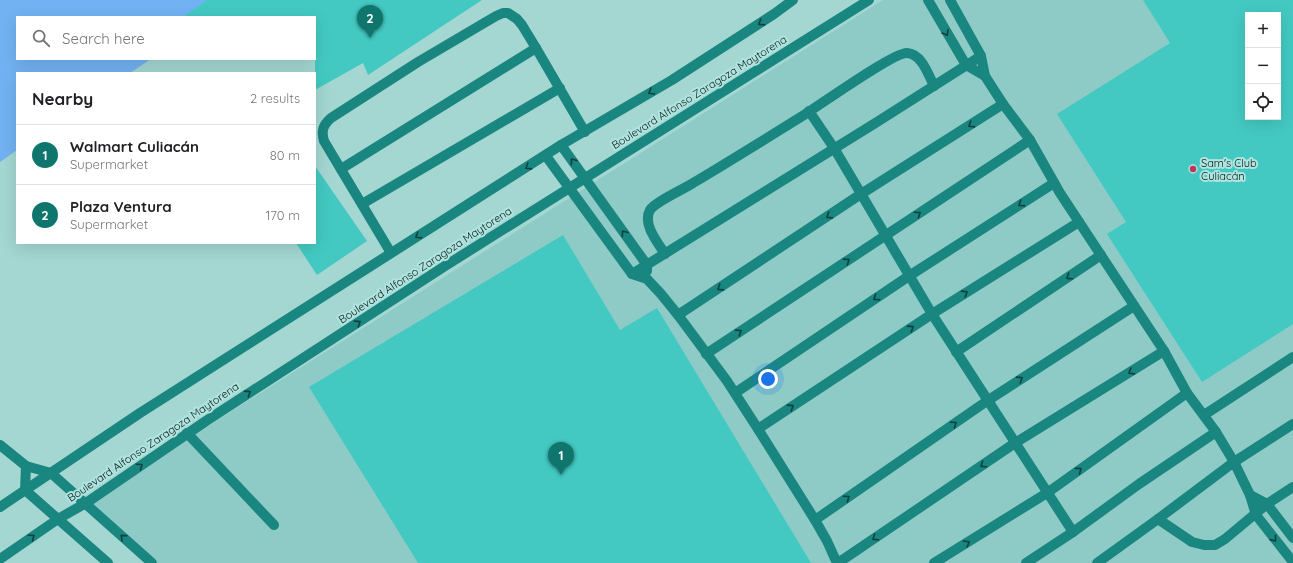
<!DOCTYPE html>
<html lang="en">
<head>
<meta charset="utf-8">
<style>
  body { margin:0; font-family:Quicksand,sans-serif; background:#f2f2f2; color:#202124 }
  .controls { position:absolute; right:12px; top:12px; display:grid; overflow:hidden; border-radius:0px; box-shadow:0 4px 16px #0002 }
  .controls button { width:36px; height:36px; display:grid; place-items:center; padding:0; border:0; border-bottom:1px solid #e0e0e0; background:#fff; color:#202124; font:20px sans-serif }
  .you { position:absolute; left:768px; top:379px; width:14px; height:14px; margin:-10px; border:3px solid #fff; border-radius:50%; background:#1a73e8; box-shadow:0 0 0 6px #1a73e833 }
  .badge { display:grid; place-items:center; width:26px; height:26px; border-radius:50%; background:#0f766e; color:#fff; font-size:13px; font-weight:700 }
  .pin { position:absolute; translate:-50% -33px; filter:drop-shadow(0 1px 2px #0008) }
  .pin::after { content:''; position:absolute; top:21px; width:14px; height:12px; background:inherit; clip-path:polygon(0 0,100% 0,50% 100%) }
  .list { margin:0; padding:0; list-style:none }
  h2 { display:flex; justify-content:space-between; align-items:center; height:52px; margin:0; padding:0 16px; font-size:17px }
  h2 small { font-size:13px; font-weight:400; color:#757577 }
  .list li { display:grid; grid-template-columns:26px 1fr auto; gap:12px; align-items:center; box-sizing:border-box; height:60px; padding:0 16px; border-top:1px solid #e0e0e0 }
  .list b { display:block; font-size:15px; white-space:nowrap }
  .list p { margin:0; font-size:13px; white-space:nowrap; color:#757577 }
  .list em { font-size:13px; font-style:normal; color:#757577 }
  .icon { flex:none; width:22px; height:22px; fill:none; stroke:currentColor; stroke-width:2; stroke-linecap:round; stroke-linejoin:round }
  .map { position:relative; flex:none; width:1293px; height:563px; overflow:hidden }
  .search { position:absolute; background:#fff; box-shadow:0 4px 16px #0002; left:16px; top:16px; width:300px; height:44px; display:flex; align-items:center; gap:10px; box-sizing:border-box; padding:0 14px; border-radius:0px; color:#757577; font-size:15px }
  .panel { position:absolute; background:#fff; box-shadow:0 4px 16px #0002; left:16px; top:72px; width:300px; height:172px; border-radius:0px }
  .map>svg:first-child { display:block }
  .built { fill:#8ecbc6; fill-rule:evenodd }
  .water { fill:#72b2f2 }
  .building { fill:#43c9c2; fill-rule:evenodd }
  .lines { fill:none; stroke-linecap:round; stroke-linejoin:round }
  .minor { stroke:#1a8680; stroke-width:10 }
  .oneway { stroke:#0e403e }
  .poi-dot { fill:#c3345b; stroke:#b0e4df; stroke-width:1.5 }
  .labels { text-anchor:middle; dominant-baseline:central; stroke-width:4; stroke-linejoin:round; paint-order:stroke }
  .street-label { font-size:11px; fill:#071b1a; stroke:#b0e4df }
  .poi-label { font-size:11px; fill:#071b1a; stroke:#b0e4df; text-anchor:start }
</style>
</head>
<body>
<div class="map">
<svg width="1293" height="563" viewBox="0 0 1293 563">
  <rect width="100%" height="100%" fill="#a4d7d2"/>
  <path class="built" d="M883,0H1293V563H152L86,503ZM1248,15H1278V117H1248Z"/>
  <polygon class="water" points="0,0 238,0 213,17 17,17 17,59 151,59 130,73 17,73 17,150 0,162"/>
  <g class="building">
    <polygon points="207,0 482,0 368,75 363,63 315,90 315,17 183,17"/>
    <path d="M1143,0H1293V324L1202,382L1107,234L1126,222L1057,114L1170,43ZM1248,15H1278V117H1248Z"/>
    <polygon points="315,166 367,241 317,275 296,243 315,243"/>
    <polygon points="563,235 620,330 657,308 811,563 418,563 309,387"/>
  </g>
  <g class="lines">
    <g class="minor">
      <polyline points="928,0 966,65 985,76"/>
      <polyline points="950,0 981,56 985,76 1003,104 1030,140 1060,193 1164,351 1187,393 1216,432 1234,462 1250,495 1256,515 1293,562"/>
      <polyline points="809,111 834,148 932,314 1073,532 1026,563"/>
      <polyline points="561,145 647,265 647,271"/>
      <polyline points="546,156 632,274 647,279 661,294 678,315 727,381 758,429 815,520 827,541 837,563"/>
      <polyline points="341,169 536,48"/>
      <polyline points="362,204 560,88"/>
      <path d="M391,253L324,141C321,131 323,125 331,118L418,62L496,16L503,13H508L517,19L522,25L536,48L585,132"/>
      <path d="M665,254C658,243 642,224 650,210C655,202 684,189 693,183C730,161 767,138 804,115C820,105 894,52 907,53C922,54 928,74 934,86"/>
      <polyline points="632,274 877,122 981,56"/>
      <polyline points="678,315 861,194 1003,104"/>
      <polyline points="956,352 1101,255"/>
      <polyline points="706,354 1030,140"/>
      <polyline points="735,393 909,276 1054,183"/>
      <polyline points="1204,415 1293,357"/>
      <polyline points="758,429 932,314 1079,222"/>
      <polyline points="187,433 274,525"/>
      <polyline points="0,445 26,466 51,473 152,563"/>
      <polyline points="26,466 25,490 108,563"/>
      <polyline points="1250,495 1267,504 1293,538"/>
      <polyline points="0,507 140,413 561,145 672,80 774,14 793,0"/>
      <polyline points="1158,519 1192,542 1204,545 1215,545 1225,539 1267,504 1293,487"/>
      <polyline points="815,520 987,401 1134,306"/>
      <polyline points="1073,532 1139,484 1216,432"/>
      <polyline points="0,559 58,519 86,503 206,421 445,266 869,0"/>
      <polyline points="838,563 1015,443 1164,351"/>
      <polyline points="934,563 1047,493 1187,393"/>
      <polyline points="1097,563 1158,519 1234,462 1293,424"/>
    </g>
  </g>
  <defs><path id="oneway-chevron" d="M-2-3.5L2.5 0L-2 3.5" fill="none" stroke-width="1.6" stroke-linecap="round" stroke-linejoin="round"/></defs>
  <g class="oneway">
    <use href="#oneway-chevron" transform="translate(761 23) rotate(147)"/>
    <use href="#oneway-chevron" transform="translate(946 33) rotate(60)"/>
    <use href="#oneway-chevron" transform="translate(651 92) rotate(149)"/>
    <use href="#oneway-chevron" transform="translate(971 125) rotate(148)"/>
    <use href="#oneway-chevron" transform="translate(573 161) rotate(-126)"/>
    <use href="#oneway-chevron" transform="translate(528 167) rotate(148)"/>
    <use href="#oneway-chevron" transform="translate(1021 204) rotate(147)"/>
    <use href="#oneway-chevron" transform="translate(918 214) rotate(-34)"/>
    <use href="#oneway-chevron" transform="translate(829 216) rotate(147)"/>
    <use href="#oneway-chevron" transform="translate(624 233) rotate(-126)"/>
    <use href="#oneway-chevron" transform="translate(418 236) rotate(148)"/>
    <use href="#oneway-chevron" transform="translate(847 261) rotate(-33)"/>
    <use href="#oneway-chevron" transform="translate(1069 277) rotate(146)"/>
    <use href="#oneway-chevron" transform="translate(720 288) rotate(147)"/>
    <use href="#oneway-chevron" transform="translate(965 293) rotate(-32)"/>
    <use href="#oneway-chevron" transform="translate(876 298) rotate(146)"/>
    <use href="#oneway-chevron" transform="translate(358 323) rotate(-33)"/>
    <use href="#oneway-chevron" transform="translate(911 328) rotate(-33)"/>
    <use href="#oneway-chevron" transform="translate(739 332) rotate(-33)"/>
    <use href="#oneway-chevron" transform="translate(1131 372) rotate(148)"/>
    <use href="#oneway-chevron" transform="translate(1020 379) rotate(-33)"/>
    <use href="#oneway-chevron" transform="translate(248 393) rotate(-33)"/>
    <use href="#oneway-chevron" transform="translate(791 407) rotate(-33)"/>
    <use href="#oneway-chevron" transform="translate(954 424) rotate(-35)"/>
    <use href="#oneway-chevron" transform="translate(983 465) rotate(146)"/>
    <use href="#oneway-chevron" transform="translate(140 466) rotate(-35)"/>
    <use href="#oneway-chevron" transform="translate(1079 470) rotate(-36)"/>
    <use href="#oneway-chevron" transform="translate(847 498) rotate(-35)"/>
    <use href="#oneway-chevron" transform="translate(32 537) rotate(-35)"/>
    <use href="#oneway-chevron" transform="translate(123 537) rotate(-138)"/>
    <use href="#oneway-chevron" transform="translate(875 538) rotate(146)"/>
    <use href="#oneway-chevron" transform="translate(1274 539) rotate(52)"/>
    <use href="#oneway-chevron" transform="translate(967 543) rotate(-32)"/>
  </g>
  <circle class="poi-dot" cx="1193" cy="169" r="4"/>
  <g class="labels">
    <g class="street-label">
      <text transform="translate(699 92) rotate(-32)">Boulevard Alfonso Zaragoza Maytorena</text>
      <text transform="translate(425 265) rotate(-33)">Boulevard Alfonso Zaragoza Maytorena</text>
      <text transform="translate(153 442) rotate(-34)">Boulevard Alfonso Zaragoza Maytorena</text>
    </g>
    <g class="poi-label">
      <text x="1201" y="163">Sam's Club<tspan x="1201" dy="13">Culiacán</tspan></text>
    </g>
  </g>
</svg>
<div class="controls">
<button>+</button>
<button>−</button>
<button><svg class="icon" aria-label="locate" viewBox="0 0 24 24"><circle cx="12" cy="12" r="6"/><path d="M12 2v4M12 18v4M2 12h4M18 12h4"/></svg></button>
</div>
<div class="you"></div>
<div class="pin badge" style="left:561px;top:475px">1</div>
<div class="pin badge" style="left:370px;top:38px">2</div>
<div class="search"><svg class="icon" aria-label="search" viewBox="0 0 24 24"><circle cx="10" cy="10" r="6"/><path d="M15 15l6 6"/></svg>Search here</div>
<section class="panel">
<h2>Nearby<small>2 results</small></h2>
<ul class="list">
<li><span class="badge">1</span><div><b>Walmart Culiacán</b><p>Supermarket</p></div><em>80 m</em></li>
<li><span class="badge">2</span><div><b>Plaza Ventura</b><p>Supermarket</p></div><em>170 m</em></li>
</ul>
</section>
</div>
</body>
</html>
